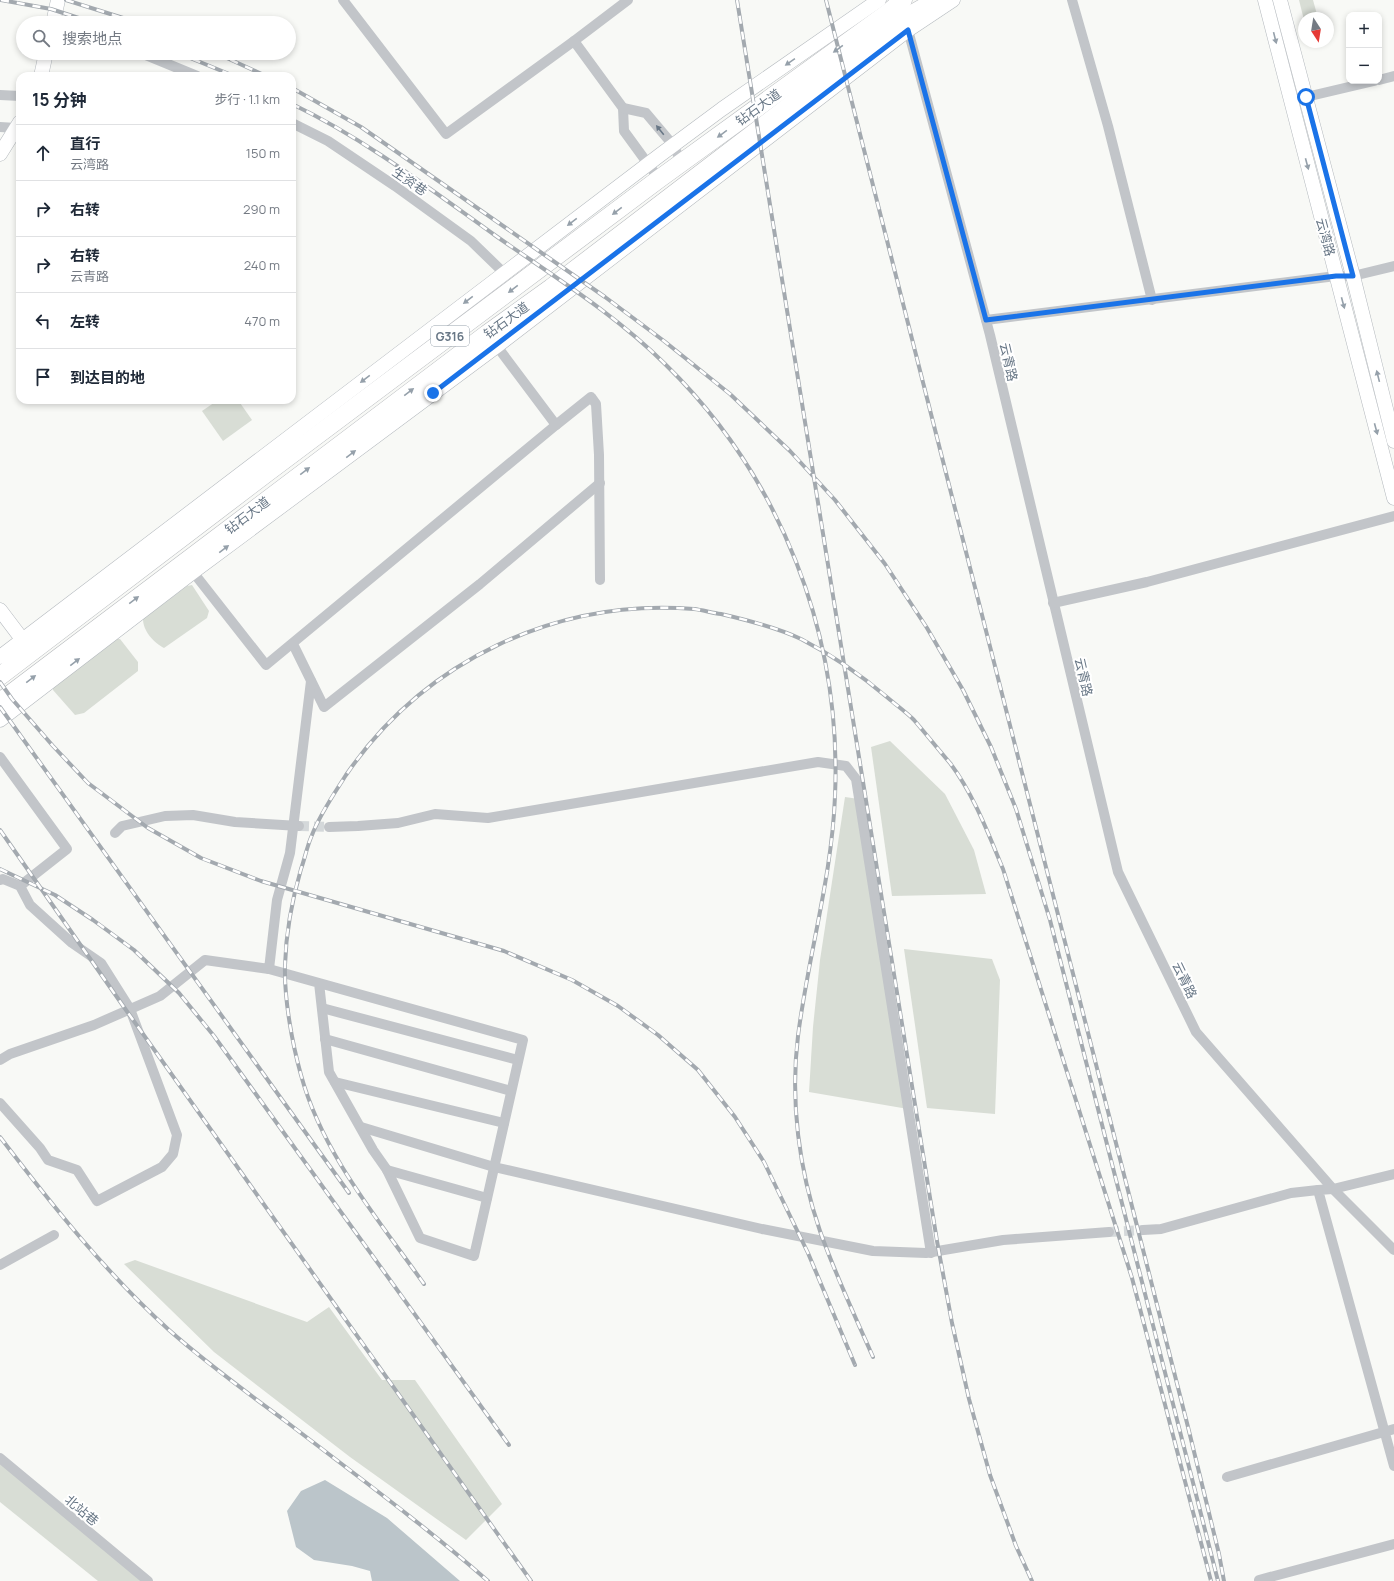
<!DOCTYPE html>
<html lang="zh">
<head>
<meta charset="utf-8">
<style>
  body { margin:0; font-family:Manrope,"Noto Sans SC",sans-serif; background:#f6f6f7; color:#1f2937 }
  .controls { position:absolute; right:12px; top:12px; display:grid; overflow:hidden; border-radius:8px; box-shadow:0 2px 6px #0003 }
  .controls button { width:36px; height:36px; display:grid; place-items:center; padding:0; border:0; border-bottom:1px solid #e0e1e3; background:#fff; color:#1f2937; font:20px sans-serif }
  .compass { position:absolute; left:1298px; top:12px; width:36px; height:36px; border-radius:50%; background:#fff; box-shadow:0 2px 6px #0003; rotate:168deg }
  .stop { position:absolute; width:12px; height:12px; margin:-9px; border:3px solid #1a73e8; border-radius:50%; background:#fff }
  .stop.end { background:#1a73e8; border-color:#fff; box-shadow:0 1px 4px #0008 }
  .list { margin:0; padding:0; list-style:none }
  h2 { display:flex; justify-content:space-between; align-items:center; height:52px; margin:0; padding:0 16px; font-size:17px }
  h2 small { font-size:13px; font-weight:400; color:#747a83 }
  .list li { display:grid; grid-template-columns:26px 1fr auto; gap:12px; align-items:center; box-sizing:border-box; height:56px; padding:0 16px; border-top:1px solid #e0e1e3 }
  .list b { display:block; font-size:15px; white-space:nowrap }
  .list p { margin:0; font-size:13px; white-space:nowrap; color:#747a83 }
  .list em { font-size:13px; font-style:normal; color:#747a83 }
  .icon { flex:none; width:22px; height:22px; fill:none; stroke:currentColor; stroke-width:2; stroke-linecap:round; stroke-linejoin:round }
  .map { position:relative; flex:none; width:1394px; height:1581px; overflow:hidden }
  .search { position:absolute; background:#fff; box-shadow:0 2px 6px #0003; left:16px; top:16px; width:280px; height:44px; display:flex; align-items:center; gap:10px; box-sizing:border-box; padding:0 14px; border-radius:22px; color:#747a83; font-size:15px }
  .panel { position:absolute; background:#fff; box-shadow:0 2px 6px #0003; left:16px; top:72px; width:280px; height:332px; border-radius:12px }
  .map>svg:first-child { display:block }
  .green { fill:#d8ddd5 }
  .water { fill:#bbc5ca }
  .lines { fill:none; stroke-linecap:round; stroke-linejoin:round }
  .street-tunnel { stroke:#d4d8da; stroke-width:10; stroke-dasharray:10 5; stroke-linecap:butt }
  .secondary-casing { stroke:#b4b9be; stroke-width:15 }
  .highway-casing { stroke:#b5b8bc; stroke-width:19 }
  .street { stroke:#c2c5c9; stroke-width:10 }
  .secondary { stroke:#fff; stroke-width:14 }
  .highway { stroke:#fff; stroke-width:18 }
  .rail-casing { stroke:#a3a9af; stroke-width:4 }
  .rail { stroke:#fff; stroke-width:2.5; stroke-dasharray:8; stroke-linecap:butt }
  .oneway { fill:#95a0aa }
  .oneway2 { fill:#687786 }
  .route { stroke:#1a73e8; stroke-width:5 }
  .labels { text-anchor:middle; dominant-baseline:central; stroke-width:4; stroke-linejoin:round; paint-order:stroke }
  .shield { fill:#fff; stroke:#95a0aa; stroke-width:1 }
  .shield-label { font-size:12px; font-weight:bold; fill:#687786 }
  .street-label { font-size:13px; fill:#687786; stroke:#fff }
</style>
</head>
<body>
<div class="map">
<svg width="1394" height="1581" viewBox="0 0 1394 1581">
  <rect width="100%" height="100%" fill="#f8f9f6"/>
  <g class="green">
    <polygon points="1299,0 1313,0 1318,18 1304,18 1304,20"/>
    <polygon points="218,400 238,400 252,420 223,441 202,411"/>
    <path d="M192,585L209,611L207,618L164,648C154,643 143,631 143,619L187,586Z"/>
    <polygon points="114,639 120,639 138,662 138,671 84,713 75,715 53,690 53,685"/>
    <polygon points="890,741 945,794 974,850 986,894 892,896 871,747"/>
    <polygon points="845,797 859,799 908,1109 809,1092 813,1027 820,960"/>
    <polygon points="904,949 992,959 1000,980 995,1114 927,1108"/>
    <polygon points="135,1260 307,1322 329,1307 382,1380 415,1380 502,1504 466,1540 350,1457 214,1352 124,1264"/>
    <polygon points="0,1458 148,1581 98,1581 0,1502"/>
  </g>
  <polygon class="water" points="325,1480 387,1518 460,1581 372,1581 370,1571 352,1566 314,1560 296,1547 287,1511 301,1491"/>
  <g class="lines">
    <g class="street-tunnel">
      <polyline points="299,826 329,827"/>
      <polyline points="1109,1232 1143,1230"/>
    </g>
    <defs>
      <g id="secondary">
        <polyline points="1265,0 1394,498"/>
        <polyline points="1280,0 1353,276 1394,441"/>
        <polyline points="53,23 58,0"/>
        <polyline points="41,76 46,53"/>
        <polyline points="0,154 20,122"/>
        <polyline points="0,610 28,647"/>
        <polyline points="0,657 660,155 722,109 879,0"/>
        <polyline points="0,720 193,572 497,346 908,30 953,0"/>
      </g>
      <g id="highway">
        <polyline points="0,676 268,472 659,179 889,12 903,0"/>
        <polyline points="0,702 487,334 551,288 903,19 937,0"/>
      </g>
    </defs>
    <use href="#secondary" class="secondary-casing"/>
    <use href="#highway" class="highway-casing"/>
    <g class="street">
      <polyline points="343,0 446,134 574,41 628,0"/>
      <polyline points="1072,0 1108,126 1152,300"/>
      <polyline points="908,30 990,335 1118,872 1196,1032 1333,1189 1394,1250"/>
      <polyline points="574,41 623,108 624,131 659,179"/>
      <polyline points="141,53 197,76"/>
      <polyline points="1379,80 1394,76"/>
      <polyline points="0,95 20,96"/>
      <polyline points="1306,97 1374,81"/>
      <polyline points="623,108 646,113 673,145 682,163"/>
      <polyline points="292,123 328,141 395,186 471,241 504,273"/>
      <polyline points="0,127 16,128"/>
      <polyline points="986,320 1336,276 1353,276 1394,266"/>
      <polyline points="556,425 591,397 596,404 599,455 600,580"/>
      <polyline points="193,572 266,665 556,425 493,341"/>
      <polyline points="1053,603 1147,582 1394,516"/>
      <polyline points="293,644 324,707 480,584 600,483"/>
      <polyline points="0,757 67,849 20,886"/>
      <polyline points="329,827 358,826 398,823 435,814 488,818 818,762 846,766 856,779 931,1253"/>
      <polyline points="115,833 122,826 165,816 193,815 235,822 299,826"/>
      <polyline points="0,880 3,879 20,886 30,905 72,943 101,963 130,1009 177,1135 173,1154 162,1167 97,1201 77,1170 48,1160 40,1148 0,1103"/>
      <polyline points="269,969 523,1040 474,1256 420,1238 387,1170 373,1150 329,1072 319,983"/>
      <polyline points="322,1008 518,1060"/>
      <polyline points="325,1039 511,1091"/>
      <polyline points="0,1060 10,1054 94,1025 160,996 205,960 269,969 277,900 290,853 311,681"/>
      <polyline points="335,1082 504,1123"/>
      <polyline points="361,1127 494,1167 762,1229 873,1251 926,1253 1003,1240 1109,1232"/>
      <polyline points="387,1170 487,1198"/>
      <polyline points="1394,1174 1333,1189 1318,1190 1394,1466"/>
      <polyline points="1143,1230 1161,1229 1291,1193 1318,1190"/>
      <polyline points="0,1265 54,1235"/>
      <polyline points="0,1458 148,1581"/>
      <polyline points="1227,1477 1394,1429"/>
      <polyline points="1259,1580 1394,1544"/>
    </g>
    <use href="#secondary" class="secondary"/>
    <use href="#highway" class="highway"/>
    <defs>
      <g id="rail">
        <polyline points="1,0 51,9 94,23"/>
        <polyline points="66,0 139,23"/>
        <polyline points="737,0 937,1241 952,1323 969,1399 990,1475 1016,1546 1032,1581"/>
        <polyline points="826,0 1188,1427 1219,1554 1224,1581"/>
        <polyline points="178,53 234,76"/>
        <polyline points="216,53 266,76"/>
        <polyline points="292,88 361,127 605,297 664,341 730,394 790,451 835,500 885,564 927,628 963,690 991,747 1016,809 1050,920 1218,1581"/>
        <path d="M292,104C365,139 430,189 496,236C553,276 615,314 665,364C781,477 842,635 835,796C832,877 808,956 798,1036C790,1101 799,1170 820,1231C835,1274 855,1316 873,1357"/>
        <polyline points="0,682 12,699 53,746 88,783 148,828 201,858 261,881 504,951 572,980 618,1006 658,1035 698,1070 735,1117 764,1162 808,1253 855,1365"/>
        <polyline points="0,707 349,1193"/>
        <polyline points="0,830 126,1010 531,1581"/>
        <polyline points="0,869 55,895 93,920 134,950 179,993 214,1036 509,1445"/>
        <path d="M0,1137C52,1205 105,1272 169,1330C205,1362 245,1391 284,1420C353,1473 423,1524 488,1581"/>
        <path d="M424,1284C378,1219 322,1153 301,1075C292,1043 284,998 285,965C286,932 292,900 301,869C305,858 307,846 312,835C320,814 334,794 346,775C424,661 556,598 694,609C703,610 712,613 721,614C747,620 778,628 801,639C832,655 861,675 888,698C896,705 906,712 914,720C926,734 938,749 950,763C974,795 988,833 1003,869L1132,1278L1211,1581"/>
      </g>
    </defs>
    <use href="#rail" class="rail-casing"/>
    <use href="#rail" class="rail"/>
  </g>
  <defs><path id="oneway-solid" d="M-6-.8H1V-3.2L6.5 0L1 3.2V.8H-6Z"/></defs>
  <g class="oneway">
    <use href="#oneway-solid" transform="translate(1275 38) rotate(76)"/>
    <use href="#oneway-solid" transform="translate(838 49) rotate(144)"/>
    <use href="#oneway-solid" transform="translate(790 62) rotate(145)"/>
    <use href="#oneway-solid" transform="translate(722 134) rotate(144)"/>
    <use href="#oneway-solid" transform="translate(1307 164) rotate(75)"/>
    <use href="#oneway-solid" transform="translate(617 211) rotate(143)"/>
    <use href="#oneway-solid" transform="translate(572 222) rotate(143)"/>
    <use href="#oneway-solid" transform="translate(513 289) rotate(143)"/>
    <use href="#oneway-solid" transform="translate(468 300) rotate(143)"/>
    <use href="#oneway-solid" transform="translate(1343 303) rotate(75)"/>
    <use href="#oneway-solid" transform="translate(1378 376) rotate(-104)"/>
    <use href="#oneway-solid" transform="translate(365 379) rotate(143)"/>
    <use href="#oneway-solid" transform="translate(409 392) rotate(-37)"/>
    <use href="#oneway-solid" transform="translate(1376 429) rotate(75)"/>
    <use href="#oneway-solid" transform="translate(351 454) rotate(-37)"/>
    <use href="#oneway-solid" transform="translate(305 471) rotate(-37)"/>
    <use href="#oneway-solid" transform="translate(224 549) rotate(-37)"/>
    <use href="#oneway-solid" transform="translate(134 600) rotate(-37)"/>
    <use href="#oneway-solid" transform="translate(75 662) rotate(-38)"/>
    <use href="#oneway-solid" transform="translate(31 679) rotate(-37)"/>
  </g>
  <use class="oneway2" href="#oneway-solid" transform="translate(660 130) rotate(-129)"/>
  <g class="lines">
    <polyline class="route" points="433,393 908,30 986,320 1336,276 1353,276 1306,97"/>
  </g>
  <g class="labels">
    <rect class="shield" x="431" y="326" width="38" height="20" rx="3"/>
    <g class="shield-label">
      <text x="450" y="336">G316</text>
    </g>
    <g class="street-label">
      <text transform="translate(758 107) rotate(-36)">钻石大道</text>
      <text transform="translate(410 181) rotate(35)">生资巷</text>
      <text transform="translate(1326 237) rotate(75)">云湾路</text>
      <text transform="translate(506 320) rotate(-36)">钻石大道</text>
      <text transform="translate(1009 362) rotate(77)">云青路</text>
      <text transform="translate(247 515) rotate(-37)">钻石大道</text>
      <text transform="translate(1084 677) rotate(77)">云青路</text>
      <text transform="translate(1185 980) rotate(64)">云青路</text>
      <text transform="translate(82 1510) rotate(40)">北站巷</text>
    </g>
  </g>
</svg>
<div class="controls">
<button>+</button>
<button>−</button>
</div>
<svg class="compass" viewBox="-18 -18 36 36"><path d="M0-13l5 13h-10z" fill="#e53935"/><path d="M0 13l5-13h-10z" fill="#747a83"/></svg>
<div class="stop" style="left:1306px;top:97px"></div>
<div class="stop end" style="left:433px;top:393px"></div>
<div class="search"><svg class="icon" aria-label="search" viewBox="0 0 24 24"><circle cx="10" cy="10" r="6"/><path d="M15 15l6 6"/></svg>搜索地点</div>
<section class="panel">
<h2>15 分钟<small>步行 · 1.1 km</small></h2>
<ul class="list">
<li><svg class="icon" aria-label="ahead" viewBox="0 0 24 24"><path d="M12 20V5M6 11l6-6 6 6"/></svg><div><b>直行</b><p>云湾路</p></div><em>150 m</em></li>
<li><svg class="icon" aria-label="right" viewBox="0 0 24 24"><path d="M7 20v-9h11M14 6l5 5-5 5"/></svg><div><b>右转</b></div><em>290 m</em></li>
<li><svg class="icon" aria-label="right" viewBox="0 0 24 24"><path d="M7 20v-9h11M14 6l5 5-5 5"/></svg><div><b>右转</b><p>云青路</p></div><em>240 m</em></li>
<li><svg class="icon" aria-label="left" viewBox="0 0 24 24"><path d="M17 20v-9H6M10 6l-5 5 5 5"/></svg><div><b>左转</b></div><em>470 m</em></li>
<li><svg class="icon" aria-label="arrive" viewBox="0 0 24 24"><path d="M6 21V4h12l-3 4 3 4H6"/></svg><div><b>到达目的地</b></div></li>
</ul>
</section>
</div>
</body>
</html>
